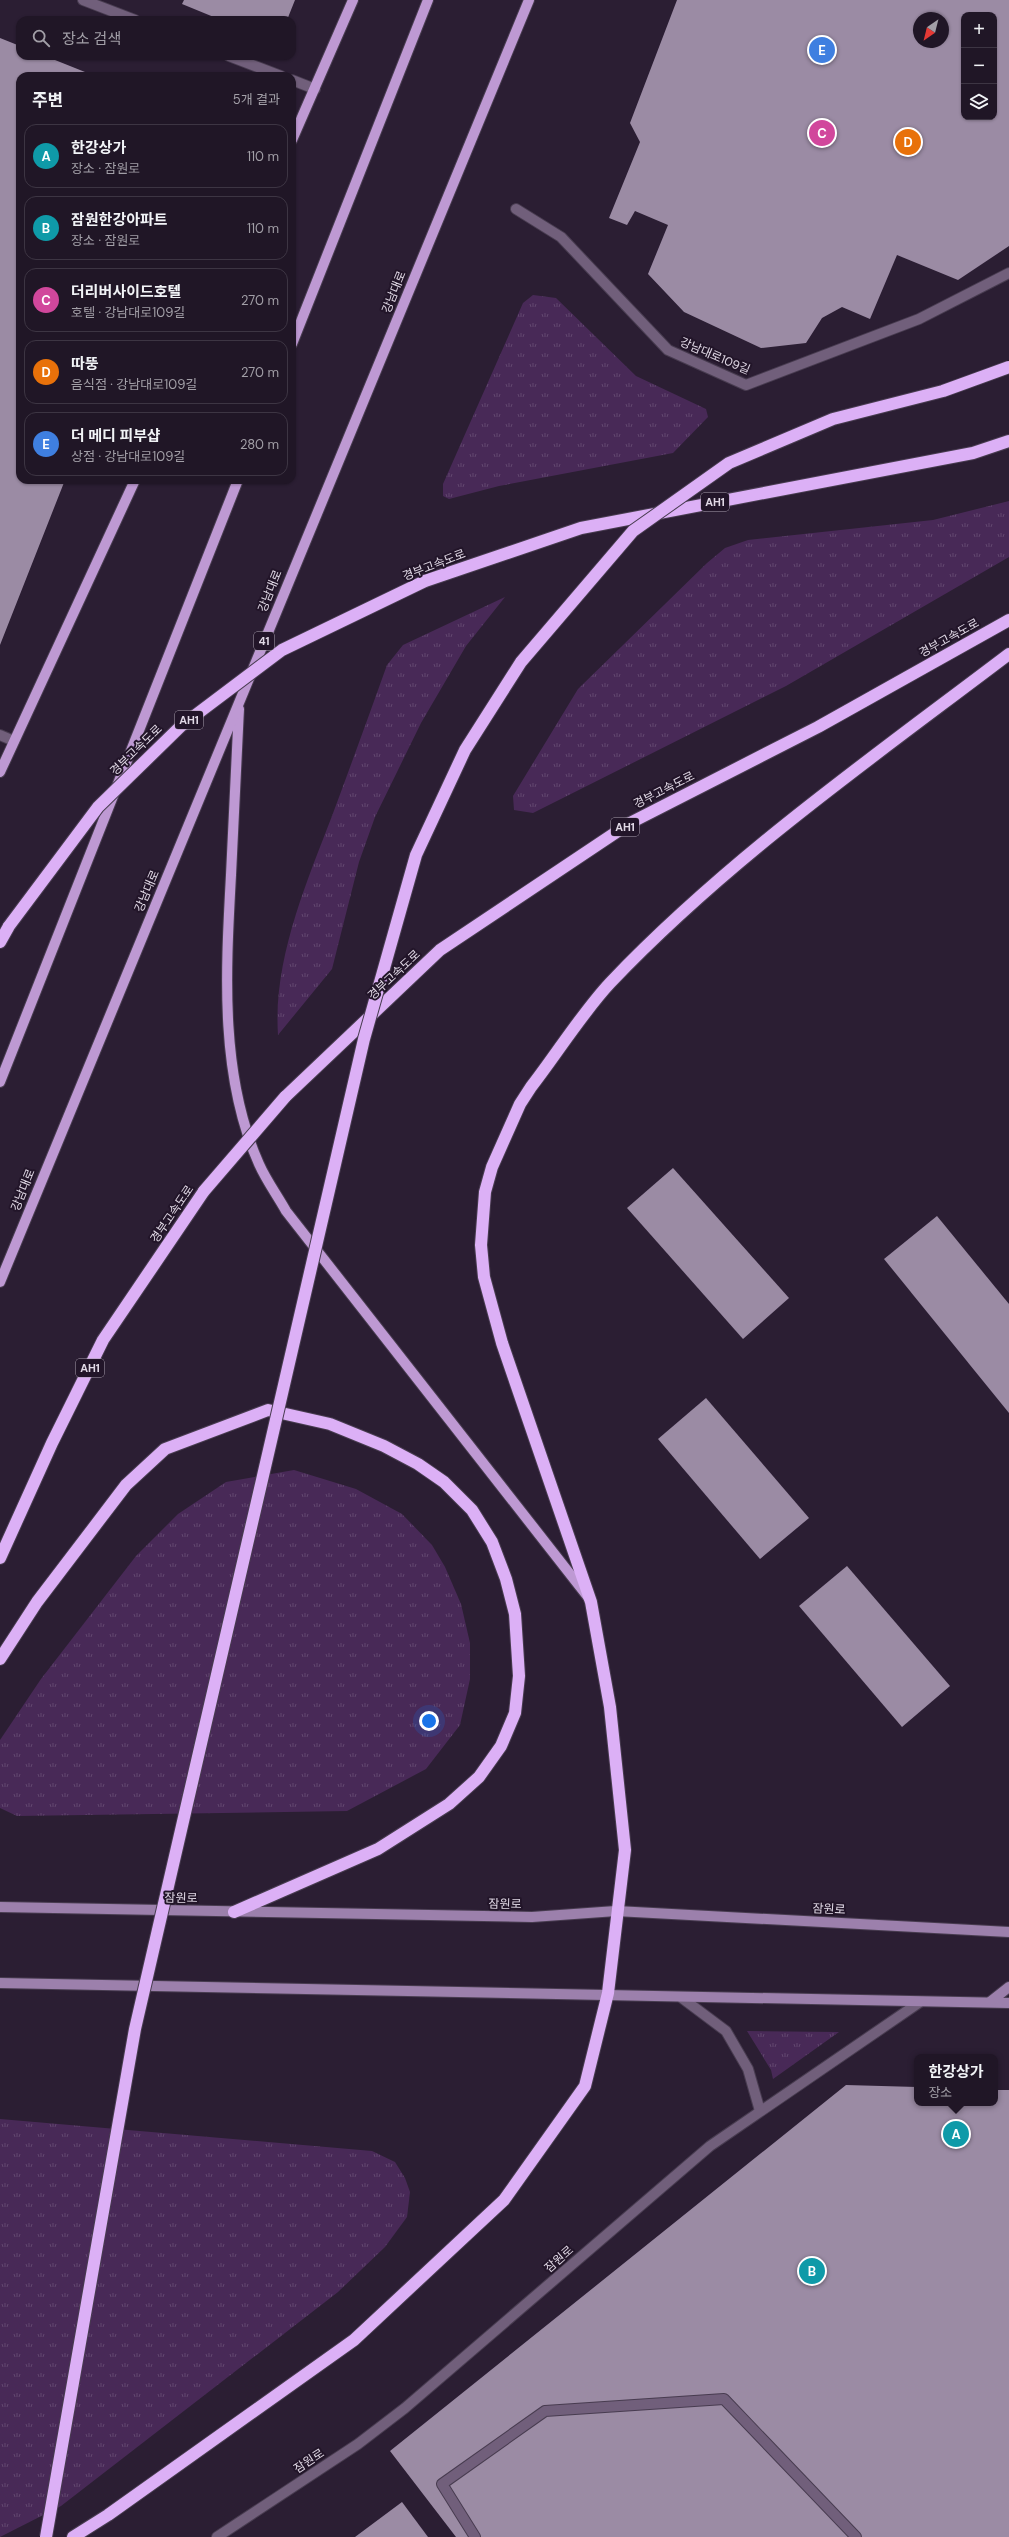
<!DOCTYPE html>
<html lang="ko">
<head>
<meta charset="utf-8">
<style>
  body { margin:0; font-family:"DM Sans","Noto Sans KR",sans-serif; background:#281f2e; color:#f1f3f6 }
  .controls { position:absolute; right:12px; top:12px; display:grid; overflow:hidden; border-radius:8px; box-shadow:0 1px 3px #0004 }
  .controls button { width:36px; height:36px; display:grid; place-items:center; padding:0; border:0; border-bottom:1px solid #3d3543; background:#201626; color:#f1f3f6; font:20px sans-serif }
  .compass { position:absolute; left:913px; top:12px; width:36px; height:36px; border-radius:50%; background:#201626; box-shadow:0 1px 3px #0004; rotate:215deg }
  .you { position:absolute; left:429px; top:1721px; width:14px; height:14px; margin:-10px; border:3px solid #fff; border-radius:50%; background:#1a73e8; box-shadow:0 0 0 6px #1a73e833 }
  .badge { display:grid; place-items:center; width:26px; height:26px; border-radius:50%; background:#d93025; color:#fff; font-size:13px; font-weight:700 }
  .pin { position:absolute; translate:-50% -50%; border:2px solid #fff; box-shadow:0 1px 4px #0006 }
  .popup { position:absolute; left:914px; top:2054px; width:84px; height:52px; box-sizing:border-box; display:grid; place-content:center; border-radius:8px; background:#201626; filter:drop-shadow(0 1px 3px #0005); font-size:13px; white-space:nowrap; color:#a29fa7 }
  .popup b { font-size:15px; color:#f1f3f6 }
  .popup::after { content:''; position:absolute; left:50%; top:100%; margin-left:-8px; border:8px solid transparent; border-top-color:#201626 }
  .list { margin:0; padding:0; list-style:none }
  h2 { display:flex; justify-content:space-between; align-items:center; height:52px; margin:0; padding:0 16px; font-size:17px }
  h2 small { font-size:13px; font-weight:400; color:#a29fa7 }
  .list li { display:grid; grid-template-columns:26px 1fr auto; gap:12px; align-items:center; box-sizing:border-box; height:64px; margin:0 8px 8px; padding:0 8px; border:1px solid #3d3543; border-radius:12px }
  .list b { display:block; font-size:15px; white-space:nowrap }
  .list p { margin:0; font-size:13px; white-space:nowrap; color:#a29fa7 }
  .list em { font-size:13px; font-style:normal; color:#a29fa7 }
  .icon { flex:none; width:22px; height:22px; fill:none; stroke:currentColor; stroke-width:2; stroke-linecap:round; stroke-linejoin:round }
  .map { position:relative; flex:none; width:1009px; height:2537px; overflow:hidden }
  .search { position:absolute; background:#201626; box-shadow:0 1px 3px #0004; left:16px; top:16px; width:280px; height:44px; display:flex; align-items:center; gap:10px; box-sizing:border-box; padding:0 14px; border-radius:12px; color:#a29fa7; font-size:15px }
  .panel { position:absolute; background:#201626; box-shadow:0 1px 3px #0004; left:16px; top:72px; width:280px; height:412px; border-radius:12px }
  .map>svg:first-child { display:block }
  .grass { fill:url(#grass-tufts) }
  .building { fill:#9b8ba4; fill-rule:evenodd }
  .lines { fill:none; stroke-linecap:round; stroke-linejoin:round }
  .lane-casing { stroke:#483c50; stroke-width:12 }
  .street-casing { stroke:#483c50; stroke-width:12 }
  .secondary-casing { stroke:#483c50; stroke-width:12 }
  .primary-casing { stroke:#483c50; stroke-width:12 }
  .highway-casing { stroke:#483c50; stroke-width:14 }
  .lane { stroke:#715f7b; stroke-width:10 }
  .street { stroke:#715f7b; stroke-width:10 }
  .secondary { stroke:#9c80ac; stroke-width:10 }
  .primary { stroke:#be99d3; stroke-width:10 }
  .highway { stroke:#dcb0f6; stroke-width:12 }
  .highway-bridge-casing { stroke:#483c50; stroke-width:14; stroke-linecap:butt }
  .highway-bridge { stroke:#dcb0f6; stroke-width:12 }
  .labels { text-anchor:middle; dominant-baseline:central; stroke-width:4; stroke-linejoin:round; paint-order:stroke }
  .shield { fill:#221529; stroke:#a89ead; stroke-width:1 }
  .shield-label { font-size:11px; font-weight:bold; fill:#e1d9e6 }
  .street-label { font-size:12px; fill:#e1d9e6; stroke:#221529 }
</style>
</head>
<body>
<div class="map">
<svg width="1009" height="2537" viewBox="0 0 1009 2537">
  <defs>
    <pattern id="grass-tufts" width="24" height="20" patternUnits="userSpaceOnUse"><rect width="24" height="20" fill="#482957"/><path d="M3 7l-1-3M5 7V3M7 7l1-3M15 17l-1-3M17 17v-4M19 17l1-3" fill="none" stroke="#62476f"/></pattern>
  </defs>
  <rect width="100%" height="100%" fill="#2b1e33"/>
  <g class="grass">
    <polygon points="533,295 556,298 636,376 706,409 708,417 673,453 499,486 449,499 443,496 443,484 523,303"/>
    <polygon points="1009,501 1009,557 786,686 533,813 514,810 513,796 578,689 707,563 725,548 748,540 933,520"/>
    <path d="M505,597L466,646L421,723L375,817L359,862L332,969L278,1035C273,960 306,884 332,816C351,765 369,715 387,665L403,645Z"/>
    <polygon points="294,1470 356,1489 402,1514 432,1545 445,1567 461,1604 470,1643 470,1679 460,1725 426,1769 347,1811 17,1816 0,1808 0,1740 41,1679 136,1556 178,1514 226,1482"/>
    <polygon points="747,2031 839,2032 773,2079 771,2070"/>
    <polygon points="0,2119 372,2151 395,2162 405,2178 410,2192 407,2217 385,2247 338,2292 61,2506 0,2537"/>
  </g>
  <g class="building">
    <polygon points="184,0 295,0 287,20 221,20 182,4"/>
    <path d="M677,0H1009V246L958,280L897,255L870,319L842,307L822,318L806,343L761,348L684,312L648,274L668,225L635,211L627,225L609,218L640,142L630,123ZM964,15H994V117H964ZM919,18H943V42H919Z"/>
    <polygon points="0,38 20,46 20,56 45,56 95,76 20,76 20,480 65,480 0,645"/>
    <polygon points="673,1168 789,1298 743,1339 627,1208"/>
    <polygon points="937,1216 1009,1304 1009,1413 884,1259"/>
    <polygon points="706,1398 809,1518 760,1559 658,1439"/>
    <polygon points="847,1566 950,1686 902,1727 799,1606"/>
    <polygon points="846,2085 917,2087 917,2103 995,2103 995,2090 1009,2090 1009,2537 456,2537 390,2451"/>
    <polygon points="402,2502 428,2537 355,2537"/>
  </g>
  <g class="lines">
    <defs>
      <g id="lane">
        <polyline points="0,735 14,741"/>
        <polyline points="475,2537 442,2484 545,2411 724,2399 856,2537"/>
      </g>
      <g id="street">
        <polyline points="83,0 135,20"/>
        <polyline points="229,56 281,76"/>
        <polyline points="292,80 315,89"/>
        <polyline points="516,209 561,237 668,350 746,385 919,319 1009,273"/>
        <polyline points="682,1998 726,2031 748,2069 760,2111"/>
        <polyline points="217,2537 358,2444 405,2408 710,2146 920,2002"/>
      </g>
      <g id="secondary">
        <polyline points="0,1907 532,1917 616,1911 1009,1932"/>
        <polyline points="0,1983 1009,2003"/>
        <polyline points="990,2002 1009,1987"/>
      </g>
      <g id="primary">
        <polyline points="292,140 353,0"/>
        <polyline points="292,344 428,0"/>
        <path d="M239,709C236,764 234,819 231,875C226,969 219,1075 259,1164C266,1180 277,1195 286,1211L588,1597"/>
        <polyline points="0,772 135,480"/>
        <polyline points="0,1082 238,480"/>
        <polyline points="0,1282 529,0"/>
      </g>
      <g id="highway">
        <polyline points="425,581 581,528 973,453 1009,441"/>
        <polyline points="0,942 9,926"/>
        <polyline points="285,1097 440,950 630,823 818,727 1009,620"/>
        <polyline points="0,1558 52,1443 103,1340 204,1191"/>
        <polyline points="0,1659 37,1602 126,1485 165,1449 268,1410 330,1424 384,1446 418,1464 444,1482 472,1510 492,1542 506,1579 515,1614 519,1676 515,1713 501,1746 479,1777 449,1804 378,1849 234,1912"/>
        <path d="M73,2537L108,2515L354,2340L504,2200L585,2086L608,1993L625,1850L610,1707L591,1602L502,1343L484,1277L481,1245L485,1192L492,1167L520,1104L531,1087C556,1055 582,1013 610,983C729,858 872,758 1009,654"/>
      </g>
    </defs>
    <use href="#lane" class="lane-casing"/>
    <use href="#street" class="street-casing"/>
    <use href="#secondary" class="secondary-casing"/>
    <use href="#primary" class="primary-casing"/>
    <use href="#highway" class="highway-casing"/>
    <use href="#lane" class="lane"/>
    <use href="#street" class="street"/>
    <use href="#secondary" class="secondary"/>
    <use href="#primary" class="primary"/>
    <use href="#highway" class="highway"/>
    <defs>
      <g id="highway-bridge">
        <polyline points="9,926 98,807 181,726 282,650 425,581"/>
        <polyline points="204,1191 285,1097"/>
        <polyline points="46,2537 135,2029 364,1039 416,855 465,750 521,662 633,531 729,463 833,419 943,391 1009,367"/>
      </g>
    </defs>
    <use href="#highway-bridge" class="highway-bridge-casing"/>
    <use href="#highway-bridge" class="highway-bridge"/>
  </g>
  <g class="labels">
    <g class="shield">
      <rect x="701" y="493" width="28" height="18" rx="3"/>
      <rect x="254" y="632" width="20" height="18" rx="3"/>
      <rect x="175" y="711" width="28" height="18" rx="3"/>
      <rect x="611" y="818" width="28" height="18" rx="3"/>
      <rect x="76" y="1359" width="28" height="18" rx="3"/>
    </g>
    <g class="shield-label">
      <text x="715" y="502">AH1</text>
      <text x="264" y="641">41</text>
      <text x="189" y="720">AH1</text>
      <text x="625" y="827">AH1</text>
      <text x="90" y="1368">AH1</text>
    </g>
    <g class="street-label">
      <text transform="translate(394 292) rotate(-68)">강남대로</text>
      <text transform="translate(715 356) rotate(23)">강남대로109길</text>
      <text transform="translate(434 565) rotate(-21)">경부고속도로</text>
      <text transform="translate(270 591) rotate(-68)">강남대로</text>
      <text transform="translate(949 638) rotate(-29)">경부고속도로</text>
      <text transform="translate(136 750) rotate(-44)">경부고속도로</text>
      <text transform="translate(664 790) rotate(-27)">경부고속도로</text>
      <text transform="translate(147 891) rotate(-67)">강남대로</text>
      <text transform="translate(394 975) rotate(-43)">경부고속도로</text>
      <text transform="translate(23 1190) rotate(-68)">강남대로</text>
      <text transform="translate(172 1214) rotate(-56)">경부고속도로</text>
      <text transform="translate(181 1898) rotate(1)">잠원로</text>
      <text transform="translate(505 1904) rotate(1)">잠원로</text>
      <text transform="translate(829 1909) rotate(3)">잠원로</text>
      <text transform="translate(559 2259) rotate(-41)">잠원로</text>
      <text transform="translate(309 2461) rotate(-33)">잠원로</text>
    </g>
  </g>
</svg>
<div class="controls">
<button>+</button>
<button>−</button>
<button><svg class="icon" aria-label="layers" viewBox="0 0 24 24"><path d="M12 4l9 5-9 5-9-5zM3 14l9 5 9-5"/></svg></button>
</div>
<svg class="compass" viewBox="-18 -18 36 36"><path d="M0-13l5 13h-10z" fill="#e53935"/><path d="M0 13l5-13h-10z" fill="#a29fa7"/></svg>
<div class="you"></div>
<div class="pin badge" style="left:956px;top:2134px;background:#0f9aa8">A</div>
<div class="popup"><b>한강상가</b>장소</div>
<div class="pin badge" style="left:812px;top:2271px;background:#0f9aa8">B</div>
<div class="pin badge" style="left:822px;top:133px;background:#d1479c">C</div>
<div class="pin badge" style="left:908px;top:142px;background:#e8710a">D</div>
<div class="pin badge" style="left:822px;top:50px;background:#3f7fe0">E</div>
<div class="search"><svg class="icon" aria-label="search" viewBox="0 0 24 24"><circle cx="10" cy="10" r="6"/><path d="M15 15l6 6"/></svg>장소 검색</div>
<section class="panel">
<h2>주변<small>5개 결과</small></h2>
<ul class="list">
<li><span class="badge" style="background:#0f9aa8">A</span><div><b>한강상가</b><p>장소 · 잠원로</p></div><em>110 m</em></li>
<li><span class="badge" style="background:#0f9aa8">B</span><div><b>잠원한강아파트</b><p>장소 · 잠원로</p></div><em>110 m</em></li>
<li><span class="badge" style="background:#d1479c">C</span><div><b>더리버사이드호텔</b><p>호텔 · 강남대로109길</p></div><em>270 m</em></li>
<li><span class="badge" style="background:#e8710a">D</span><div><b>따뚱</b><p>음식점 · 강남대로109길</p></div><em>270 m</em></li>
<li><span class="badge" style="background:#3f7fe0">E</span><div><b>더 메디 피부샵</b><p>상점 · 강남대로109길</p></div><em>280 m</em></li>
</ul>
</section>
</div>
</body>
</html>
